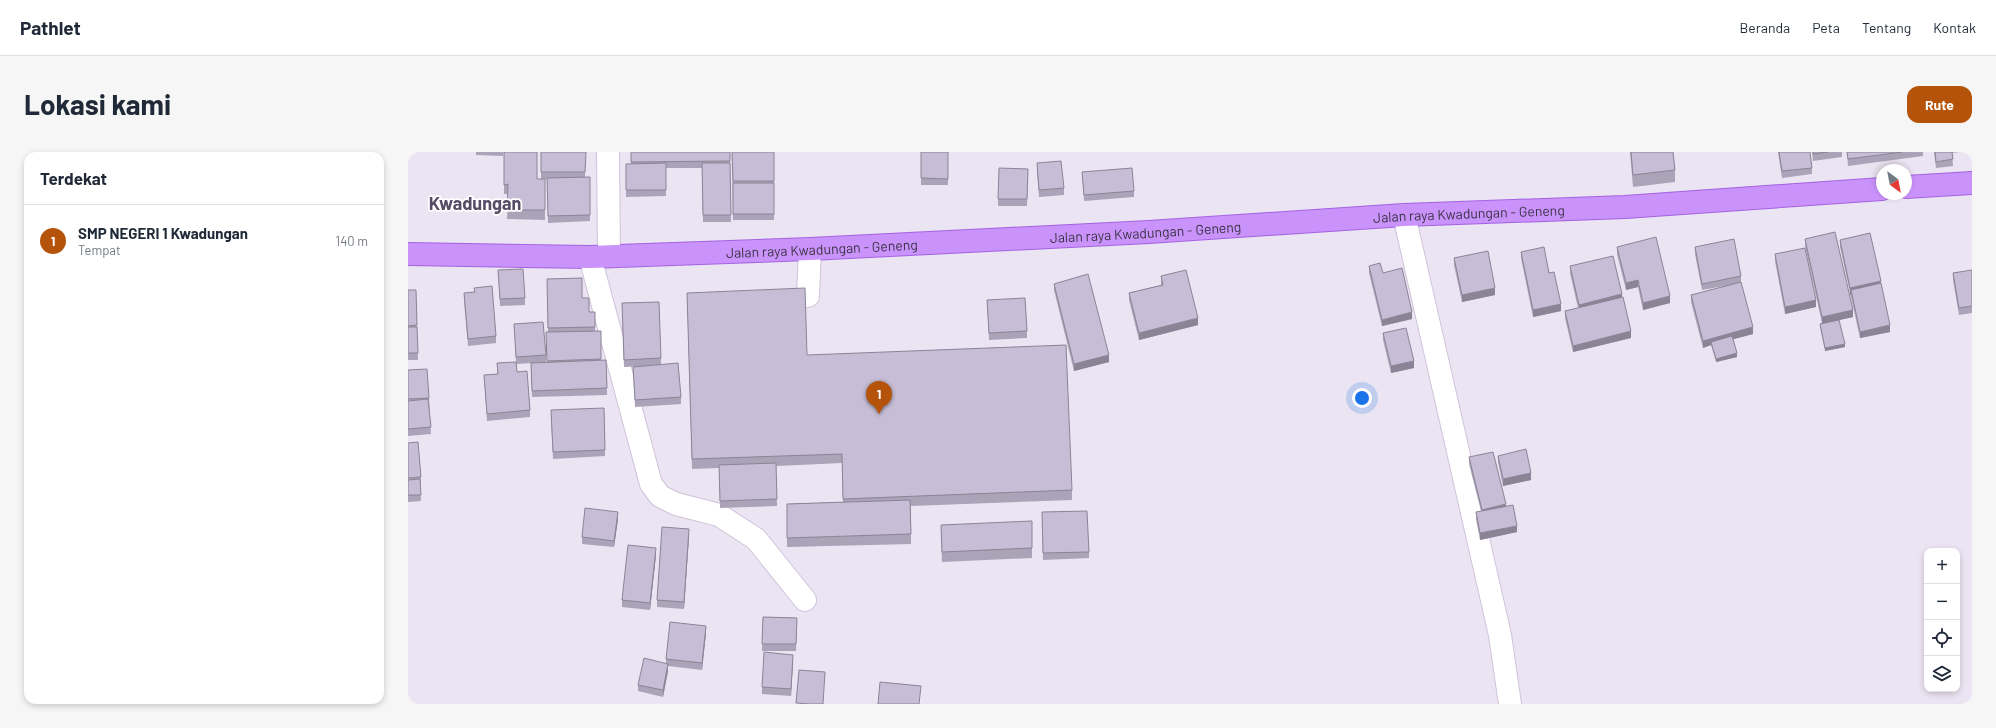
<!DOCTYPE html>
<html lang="id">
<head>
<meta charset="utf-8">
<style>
  body { margin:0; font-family:Barlow,sans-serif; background:#f6f6f7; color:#1f2937 }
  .controls { position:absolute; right:12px; bottom:12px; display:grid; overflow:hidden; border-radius:8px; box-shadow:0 2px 6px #0003 }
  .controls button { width:36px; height:36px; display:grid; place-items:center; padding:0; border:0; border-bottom:1px solid #e0e1e3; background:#fff; color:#1f2937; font:20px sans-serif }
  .compass { position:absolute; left:1468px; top:12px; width:36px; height:36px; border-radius:50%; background:#fff; box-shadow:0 2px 6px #0003; rotate:148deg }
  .you { position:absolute; left:954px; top:246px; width:14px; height:14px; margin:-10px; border:3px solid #fff; border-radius:50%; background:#1a73e8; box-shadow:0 0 0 6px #1a73e833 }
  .badge { display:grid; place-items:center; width:26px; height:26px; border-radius:50%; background:#b45309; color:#fff; font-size:13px; font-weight:700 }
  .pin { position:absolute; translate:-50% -33px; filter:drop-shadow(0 1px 2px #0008) }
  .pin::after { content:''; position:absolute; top:21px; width:14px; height:12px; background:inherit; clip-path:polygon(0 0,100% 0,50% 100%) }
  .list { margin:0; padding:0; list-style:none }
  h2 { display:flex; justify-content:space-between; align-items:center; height:52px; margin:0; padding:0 16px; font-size:17px }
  h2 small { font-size:13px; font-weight:400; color:#747a83 }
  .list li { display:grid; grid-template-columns:26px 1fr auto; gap:12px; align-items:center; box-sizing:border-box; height:72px; padding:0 16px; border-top:1px solid #e0e1e3 }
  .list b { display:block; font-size:15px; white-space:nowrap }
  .list p { margin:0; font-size:13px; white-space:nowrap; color:#747a83 }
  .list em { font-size:13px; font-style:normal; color:#747a83 }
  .icon { flex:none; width:22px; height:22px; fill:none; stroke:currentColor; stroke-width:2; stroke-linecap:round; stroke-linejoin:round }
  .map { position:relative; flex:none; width:1564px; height:552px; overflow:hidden; border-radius:12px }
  header { display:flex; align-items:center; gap:24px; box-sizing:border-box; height:56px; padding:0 20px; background:#fff; border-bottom:1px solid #e0e1e3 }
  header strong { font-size:19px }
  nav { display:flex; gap:22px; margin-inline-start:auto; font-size:14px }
  .intro { display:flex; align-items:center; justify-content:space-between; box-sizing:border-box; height:96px; padding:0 24px }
  h1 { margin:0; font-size:28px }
  .button { padding:10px 18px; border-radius:12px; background:#b45309; color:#fff; font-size:14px; font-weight:700 }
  main { display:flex; gap:24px; padding:0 24px }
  aside { flex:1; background:#fff; border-radius:12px; box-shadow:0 2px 6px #0003 }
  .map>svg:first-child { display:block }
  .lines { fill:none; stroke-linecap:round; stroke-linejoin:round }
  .minor-casing { stroke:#cfc4db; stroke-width:24 }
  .major-casing { stroke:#a363e1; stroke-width:24 }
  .minor { stroke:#fff; stroke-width:22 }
  .major { stroke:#ca93fc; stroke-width:22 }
  .wall { fill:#aba3b8 }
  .shaded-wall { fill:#8b8496 }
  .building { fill:#c7bdd6; stroke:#8b8496 }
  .labels { text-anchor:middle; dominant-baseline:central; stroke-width:3.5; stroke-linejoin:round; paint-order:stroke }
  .street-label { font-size:14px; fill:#3b3444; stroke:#fff }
  .district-label { font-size:18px; font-weight:bold; fill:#574c66; stroke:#fff }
</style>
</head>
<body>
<header>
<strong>Pathlet</strong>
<nav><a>Beranda</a><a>Peta</a><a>Tentang</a><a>Kontak</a></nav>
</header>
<div class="intro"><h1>Lokasi kami</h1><a class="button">Rute</a></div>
<main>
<aside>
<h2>Terdekat<small></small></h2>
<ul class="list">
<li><span class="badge">1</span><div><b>SMP NEGERI 1 Kwadungan</b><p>Tempat</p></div><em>140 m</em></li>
</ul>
</aside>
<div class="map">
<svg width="1564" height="552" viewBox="0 0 1564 552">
  <rect width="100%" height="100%" fill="#ebe4f2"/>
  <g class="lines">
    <defs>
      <g id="minor">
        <polyline points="200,0 201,103"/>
        <polyline points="996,63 1092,483 1102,552"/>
        <polyline points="182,105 243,332 252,344 268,352 311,363 348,387 397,448"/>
        <polyline points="400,144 402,97"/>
      </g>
      <g id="major">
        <polyline points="1498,35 1564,31"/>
        <path id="s1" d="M0,102L182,105L402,97L741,80L996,63L1217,55L1474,37"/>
      </g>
    </defs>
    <use href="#minor" class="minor-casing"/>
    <use href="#major" class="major-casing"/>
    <use href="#minor" class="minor"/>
    <use href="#major" class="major"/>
  </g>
  <g class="wall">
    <polygon points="68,0 95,0 95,4 68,3"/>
    <polygon points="96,0 129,27 137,27 137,68 99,67 100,42 96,42"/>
    <polygon points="133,0 178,0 177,25 182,25 182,69 140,71 139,27 133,27"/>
    <polygon points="223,0 322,0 323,70 295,70 294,16 258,16 258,44 218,45 218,12 223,12"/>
    <polygon points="324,0 366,0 366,68 325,68"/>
    <rect x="513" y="0" width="27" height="33"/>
    <polygon points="1222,0 1265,0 1267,18 1267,30 1225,35"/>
    <polygon points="1370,0 1402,0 1404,16 1404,22 1374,26"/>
    <polygon points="1404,0 1434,0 1434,5 1405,9"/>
    <polygon points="1439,0 1515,0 1515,4 1440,14"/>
    <polygon points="1526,0 1552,0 1544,1 1545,14 1528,16"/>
    <polygon points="629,11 656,36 656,43 631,45 629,18"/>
    <polygon points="620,17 619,54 590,54 590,47"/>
    <polygon points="674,20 726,39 726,45 676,49"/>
    <polygon points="1397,87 1445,165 1431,168 1437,195 1417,199 1412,175 1412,172 1414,171 1397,94"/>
    <polygon points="1432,88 1473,133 1482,180 1452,186 1432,95"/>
    <polygon points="1209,95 1262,151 1235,158 1230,135 1218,138 1209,102"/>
    <polygon points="1287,95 1333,124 1333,130 1345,182 1325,187 1329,205 1308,210 1303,193 1295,196 1283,150 1283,143 1322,133 1294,138 1287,102"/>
    <polygon points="1113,100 1141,121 1153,159 1125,165 1113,106"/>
    <polygon points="1367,102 1408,155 1377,162 1367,109"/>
    <polygon points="1046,106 1087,143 1054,150 1046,113"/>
    <polygon points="961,114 1004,167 974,174 961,121"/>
    <polygon points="1162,114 1214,146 1223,186 1165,200 1157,166 1157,159 1170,156 1162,121"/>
    <polygon points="90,118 117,146 117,153 92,154"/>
    <polygon points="1564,118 1564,161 1551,163 1545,128 1545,121"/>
    <polygon points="753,124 790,173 731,188 721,148 721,141 753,133"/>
    <polygon points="139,127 174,146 181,160 187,160 187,179 193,179 193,209 198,208 199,243 124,245 123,211 139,210 138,180 140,180"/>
    <polygon points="646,132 701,210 666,219 646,138"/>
    <polygon points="0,138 8,138 10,208 0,208"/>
    <polygon points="67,140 88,184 88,191 60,194 56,148 56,141"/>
    <polygon points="279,141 399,203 664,338 664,348 503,354 503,392 379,395 379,352 435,350 434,311 368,314 369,354 312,356 311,316 284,317"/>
    <polygon points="579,148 619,179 619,186 581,188"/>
    <polygon points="214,158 253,206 253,213 273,245 273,252 227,255 225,215 239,214 216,215"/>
    <polygon points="106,172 138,203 138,210 109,212 109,220 122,258 122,265 79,269 76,223 89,222 89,211 108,210"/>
    <polygon points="975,181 1006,216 983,221 975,188"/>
    <polygon points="0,218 21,246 23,282 0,284"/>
    <polygon points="196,256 197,304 145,307 143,265"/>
    <polygon points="0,291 13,325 13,332 12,332 13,349 0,350"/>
    <polygon points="1090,304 1123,328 1095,334 1090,310"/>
    <polygon points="1061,305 1098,354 1109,380 1072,388 1068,367 1068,360 1073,359 1061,312"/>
    <polygon points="210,367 206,395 174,392 174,385"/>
    <polygon points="634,367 681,400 681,406 635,408"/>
    <polygon points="624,369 624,406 534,410 533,382"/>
    <polygon points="281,384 276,457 249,455 249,448"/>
    <polygon points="248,403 242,458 214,455 214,448"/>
    <polygon points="355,465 389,466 388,499 354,499"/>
    <polygon points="298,481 294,518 260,514 260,519 255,545 230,539 230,533 258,511 258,507"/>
    <polygon points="385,509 383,544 354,542 354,535"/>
  </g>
  <g class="shaded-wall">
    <polygon points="1230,128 1230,135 1218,138 1218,131"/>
    <polygon points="1473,129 1473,136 1443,138 1443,143 1442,143 1442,136"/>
    <polygon points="1087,136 1087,143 1054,150 1054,143"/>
    <polygon points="1214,142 1214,149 1171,160 1171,153"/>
    <polygon points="1262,144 1262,151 1235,158 1235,151"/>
    <polygon points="1408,148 1408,155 1377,162 1377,155"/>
    <polygon points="1153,152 1153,159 1125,165 1125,158"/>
    <polygon points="1445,158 1445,165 1414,172 1414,165"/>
    <polygon points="1004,160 1004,167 974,174 974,168"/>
    <polygon points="790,166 790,173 731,188 731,181"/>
    <polygon points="1482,173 1482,180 1452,186 1452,180"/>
    <polygon points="1345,175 1345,182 1304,193 1303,190 1303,193 1295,196 1295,189"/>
    <polygon points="1223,179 1223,186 1165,200 1165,194"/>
    <polygon points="1437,192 1437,195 1417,199 1417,196"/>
    <polygon points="1329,201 1329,205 1308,210 1308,207"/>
    <polygon points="701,203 701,210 666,219 666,212"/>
    <polygon points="1006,209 1006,216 983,221 983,214"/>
    <polygon points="1123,321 1123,328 1095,334 1095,327"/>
    <polygon points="1098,352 1098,359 1074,365 1074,358"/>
    <polygon points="210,360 210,367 206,395 206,389"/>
    <polygon points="1109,374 1109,380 1072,388 1072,381"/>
    <polygon points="281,377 281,384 276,457 276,450"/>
    <polygon points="248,396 248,403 242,458 242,451"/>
    <polygon points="298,474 298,481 294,518 294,511"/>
    <polygon points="385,503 385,509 383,544 383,537"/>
    <polygon points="260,512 260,519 255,545 255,538"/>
  </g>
  <g class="building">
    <polygon points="96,0 129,0 129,27 137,27 137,58 99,58 100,32 96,33"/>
    <polygon points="133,0 178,0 177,20 133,20"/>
    <polygon points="223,0 322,0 322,9 223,10"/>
    <polygon points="324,0 366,0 366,29 325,29"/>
    <polygon points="513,0 540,0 540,27 513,26"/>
    <polygon points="1223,0 1265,0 1267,18 1225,23"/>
    <polygon points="1371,0 1402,0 1404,16 1374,19"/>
    <polygon points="1405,0 1420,0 1405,2"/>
    <polygon points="1439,0 1494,0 1440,7"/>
    <polygon points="1527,0 1544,0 1545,7 1528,10"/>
    <polygon points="653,9 656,36 631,38 629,11"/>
    <polygon points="258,11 258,38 218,38 218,12"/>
    <polygon points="294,11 322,11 323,63 295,63"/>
    <polygon points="591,16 620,17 619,47 590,47"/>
    <polygon points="724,16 726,39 676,43 674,20"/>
    <polygon points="182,25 182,63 140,64 139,26"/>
    <rect x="325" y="31" width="41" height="31"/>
    <polygon points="1427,80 1445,158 1414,165 1397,87"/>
    <polygon points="1462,81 1473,129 1442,136 1432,88"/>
    <polygon points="1248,85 1262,144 1235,151 1230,128 1218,131 1209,95"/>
    <polygon points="1326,87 1333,124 1294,132 1287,95"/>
    <polygon points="1136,95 1141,121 1146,120 1153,152 1125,158 1113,100"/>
    <polygon points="1397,96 1408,148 1377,155 1367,102"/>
    <polygon points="1080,99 1087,136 1054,143 1046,106"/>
    <polygon points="1205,104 1214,142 1171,153 1162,114"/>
    <polygon points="972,111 975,121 994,116 1004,160 974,168 961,114"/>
    <polygon points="115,117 117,146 92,147 90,118"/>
    <polygon points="778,118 790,166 731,181 721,141 755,133 753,124"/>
    <polygon points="1564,118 1564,154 1551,156 1545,121"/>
    <polygon points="680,122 701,203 666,212 646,132"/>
    <polygon points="174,126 174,146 181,146 181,160 187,160 187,175 140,176 139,127"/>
    <polygon points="1333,130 1345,175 1295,189 1283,143"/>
    <polygon points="1473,131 1482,173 1452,180 1443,138"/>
    <polygon points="84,134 88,184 60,187 56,141 67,140 66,136"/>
    <polygon points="397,136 399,203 658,193 664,338 435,347 434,302 284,307 279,141"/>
    <polygon points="0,138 8,138 9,173 0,174"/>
    <polygon points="1215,145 1223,179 1165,194 1157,159"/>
    <polygon points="617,146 619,179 581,181 579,148"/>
    <polygon points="251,150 253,206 216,208 214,151"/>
    <polygon points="1431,168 1437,192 1417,196 1412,172"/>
    <polygon points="135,170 138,203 108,205 106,172"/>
    <polygon points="0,175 9,175 10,201 0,201"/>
    <polygon points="998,176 1006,209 983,214 975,181"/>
    <polygon points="193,179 193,207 139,209 138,180"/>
    <polygon points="1324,184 1329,201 1308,207 1303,190"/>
    <polygon points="198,208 199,236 124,239 123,211"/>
    <polygon points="108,210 109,220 119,219 122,258 79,262 76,223 90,222 89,211"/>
    <polygon points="270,211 273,245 227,248 225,215"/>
    <polygon points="19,217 21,246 0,247 0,218"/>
    <polygon points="20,247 23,275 0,277 0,249"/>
    <polygon points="196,256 197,298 145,300 143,258"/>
    <polygon points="10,290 13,325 0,326 0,291"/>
    <polygon points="1118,297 1123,321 1095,327 1090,304"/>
    <polygon points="1085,300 1098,352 1074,358 1061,305"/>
    <polygon points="368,311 369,347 312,349 311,313"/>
    <polygon points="12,327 13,343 0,343 0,328"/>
    <polygon points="502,348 503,382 379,386 379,352"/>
    <polygon points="1105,353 1109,374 1072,381 1068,360"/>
    <polygon points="177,356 210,360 206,389 174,385"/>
    <polygon points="679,359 681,400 635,401 634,360"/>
    <polygon points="624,369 624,396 534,400 533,373"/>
    <polygon points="254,375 281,377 276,450 249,448"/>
    <polygon points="220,393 248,396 242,451 214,448"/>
    <polygon points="355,465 389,466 388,492 354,492"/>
    <polygon points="262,470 298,474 294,511 258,507"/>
    <polygon points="356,500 385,503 383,537 354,535"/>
    <polygon points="236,506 260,512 255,538 230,533"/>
    <polygon points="391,518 417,520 415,552 401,552 388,551"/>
    <polygon points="472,530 513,534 511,552 470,552"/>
  </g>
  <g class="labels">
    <g class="street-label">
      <text stroke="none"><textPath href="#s1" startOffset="1062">Jalan raya Kwadungan - Geneng</textPath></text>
      <text stroke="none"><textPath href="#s1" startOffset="738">Jalan raya Kwadungan - Geneng</textPath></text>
      <text stroke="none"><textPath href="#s1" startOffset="414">Jalan raya Kwadungan - Geneng</textPath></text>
    </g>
    <g class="district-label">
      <text x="67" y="51">Kwadungan</text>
    </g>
  </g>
</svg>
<div class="controls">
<button>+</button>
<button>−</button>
<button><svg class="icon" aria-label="locate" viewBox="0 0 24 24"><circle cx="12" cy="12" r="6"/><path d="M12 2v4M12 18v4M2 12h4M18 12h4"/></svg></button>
<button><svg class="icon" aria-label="layers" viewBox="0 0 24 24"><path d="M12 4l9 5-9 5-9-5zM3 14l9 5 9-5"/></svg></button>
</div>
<svg class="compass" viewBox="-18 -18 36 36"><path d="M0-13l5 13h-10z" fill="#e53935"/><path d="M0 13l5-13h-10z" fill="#747a83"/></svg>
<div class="you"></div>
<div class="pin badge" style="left:471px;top:262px">1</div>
</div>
</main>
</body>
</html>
